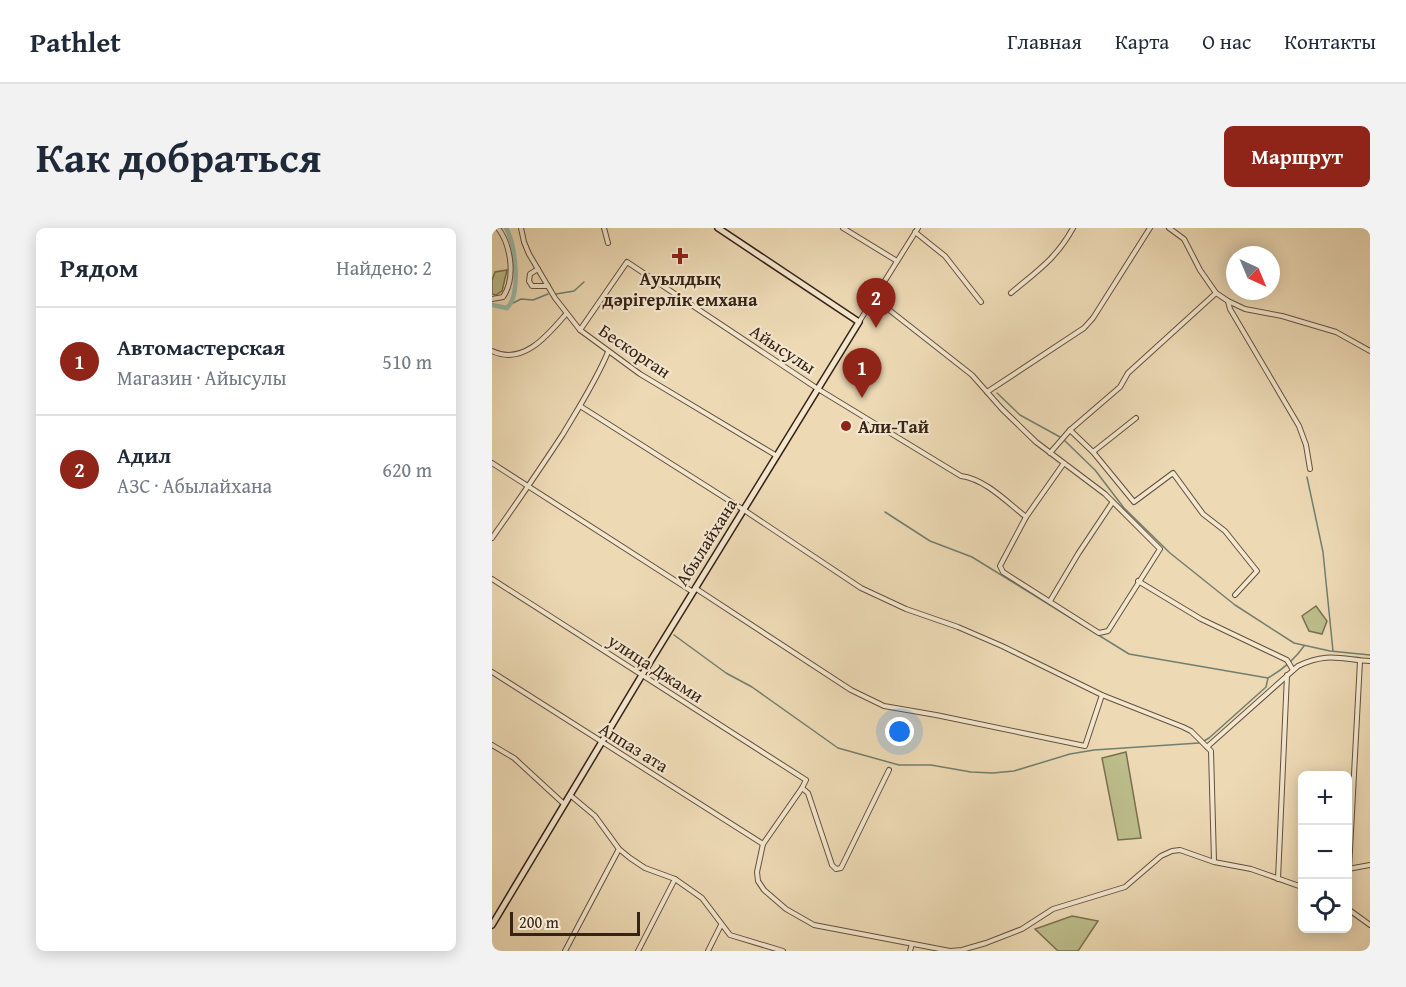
<!DOCTYPE html>
<html lang="ru">
<head>
<meta charset="utf-8">
<style>
  body { margin:0; font-family:"Gentium Book Plus",serif; background:#f2f2f3; color:#1f2937 }
  .controls { position:absolute; right:18px; bottom:18px; display:grid; overflow:hidden; border-radius:9px; box-shadow:0 3px 15px #0003 }
  .controls button { width:54px; height:54px; display:grid; place-items:center; padding:0; border:0; border-bottom:2px solid #e0e1e3; background:#fff; color:#1f2937; font:30px sans-serif }
  .compass { position:absolute; left:734px; top:18px; width:54px; height:54px; border-radius:50%; background:#fff; box-shadow:0 3px 15px #0003; rotate:136deg }
  .scale { position:absolute; left:18px; bottom:15px; width:130px; box-sizing:border-box; padding-left:6px; border:3px solid #372316; border-top:0; font-size:16px; line-height:21px; white-space:nowrap; color:#372316; -webkit-text-stroke:4px #f3e7cf; paint-order:stroke }
  .you { position:absolute; left:408px; top:504px; width:21px; height:21px; margin:-15px; border:4px solid #fff; border-radius:50%; background:#1a73e8; box-shadow:0 0 0 9px #1a73e833 }
  .badge { display:grid; place-items:center; width:39px; height:39px; border-radius:50%; background:#8f2418; color:#fff; font-size:20px; font-weight:700 }
  .pin { position:absolute; translate:-50% -50px; filter:drop-shadow(0 2px 3px #0008) }
  .pin::after { content:''; position:absolute; top:32px; width:21px; height:18px; background:inherit; clip-path:polygon(0 0,100% 0,50% 100%) }
  .list { margin:0; padding:0; list-style:none }
  h2 { display:flex; justify-content:space-between; align-items:center; height:78px; margin:0; padding:0 24px; font-size:26px }
  h2 small { font-size:20px; font-weight:400; color:#747a83 }
  .list li { display:grid; grid-template-columns:39px 1fr auto; gap:18px; align-items:center; box-sizing:border-box; height:108px; padding:0 24px; border-top:2px solid #e0e1e3 }
  .list b { display:block; font-size:22px; white-space:nowrap }
  .list p { margin:0; font-size:20px; white-space:nowrap; color:#747a83 }
  .list em { font-size:20px; font-style:normal; color:#747a83 }
  .icon { flex:none; width:33px; height:33px; fill:none; stroke:currentColor; stroke-width:2; stroke-linecap:round; stroke-linejoin:round }
  .map { position:relative; flex:none; width:878px; height:723px; overflow:hidden; border-radius:9px }
  header { display:flex; align-items:center; gap:36px; box-sizing:border-box; height:84px; padding:0 30px; background:#fff; border-bottom:2px solid #e0e1e3 }
  header strong { font-size:28px }
  nav { display:flex; gap:33px; margin-inline-start:auto; font-size:21px }
  .intro { display:flex; align-items:center; justify-content:space-between; box-sizing:border-box; height:144px; padding:0 36px }
  h1 { margin:0; font-size:42px }
  .button { padding:15px 27px; border-radius:9px; background:#8f2418; color:#fff; font-size:21px; font-weight:700 }
  main { display:flex; gap:36px; padding:0 36px }
  aside { flex:1; background:#fff; border-radius:9px; box-shadow:0 3px 15px #0003 }
  .map>svg:first-child { display:block }
  .green { fill:#bcbe8b; stroke:#7a7050; stroke-width:1.5 }
  .lines { fill:none; stroke-linecap:round; stroke-linejoin:round }
  .stream { stroke:#727e6f; stroke-width:1.5 }
  .canal { stroke:#9abbaa; stroke-width:4.5 }
  .minor-casing { stroke:#64513e; stroke-width:6 }
  .secondary-casing { stroke:#372316; stroke-width:8 }
  .minor { stroke:#f3e7cf; stroke-width:4 }
  .secondary { stroke:#f3e7cf; stroke-width:5 }
  .poi-dot { fill:#8f2418; stroke:#f3e7cf; stroke-width:2 }
  .labels { text-anchor:middle; dominant-baseline:central; stroke-width:4.5; stroke-linejoin:round; paint-order:stroke }
  .poi-label { font-size:18px; font-weight:bold; fill:#372316; stroke:#f3e7cf }
  .street-label { font-size:18px; fill:#372316; stroke:#f3e7cf }
</style>
</head>
<body>
<header>
<strong>Pathlet</strong>
<nav><a>Главная</a><a>Карта</a><a>О нас</a><a>Контакты</a></nav>
</header>
<div class="intro"><h1>Как добраться</h1><a class="button">Маршрут</a></div>
<main>
<aside>
<h2>Рядом<small>Найдено: 2</small></h2>
<ul class="list">
<li><span class="badge">1</span><div><b>Автомастерская</b><p>Магазин · Айысулы</p></div><em>510 m</em></li>
<li><span class="badge">2</span><div><b>Адил</b><p>АЗС · Абылайхана</p></div><em>620 m</em></li>
</ul>
</aside>
<div class="map">
<svg width="878" height="723" viewBox="0 0 878 723">
  <rect width="100%" height="100%" fill="#eddab5"/>
  <filter id="stains"><feTurbulence type="fractalNoise" baseFrequency=".00333" numOctaves="4"/><feColorMatrix values="0 0 0 0 .2 0 0 0 0 .09 0 0 0 0 .02 0 0 0 .5 -.17"/></filter>
  <radialGradient id="worn" r=".72"><stop offset=".6" stop-color="#630" stop-opacity="0"/><stop offset="1" stop-color="#630" stop-opacity=".3"/></radialGradient>
  <g class="green">
    <polygon points="15,42 10,63 4,67 0,66 0,52 3,44"/>
    <polygon points="824,378 835,393 830,406 817,403 810,388"/>
    <polygon points="634,524 649,610 626,612 610,530"/>
    <polygon points="580,688 606,693 586,723 566,723 543,701"/>
  </g>
  <g class="lines">
    <g class="stream">
      <polyline points="64,66 82,63 92,54"/>
      <polyline points="21,75 29,71 41,72 56,66"/>
      <polyline points="505,165 528,187 568,209"/>
      <polyline points="572,212 603,242 632,280 678,325 743,377 802,415 838,423 878,427"/>
      <polyline points="815,249 831,324 841,423"/>
      <path d="M393,284L438,313L480,329L637,426L776,450C790,442 803,431 812,418"/>
      <polyline points="182,407 234,445 260,459 346,520 407,537 439,537 479,544 501,545 522,543 578,526 602,522 707,515"/>
      <polyline points="712,513 717,510 774,459 776,450"/>
    </g>
    <path class="canal" d="M0,77L15,80C29,67 24,16 14,0"/>
    <defs>
      <g id="minor">
        <polyline points="29,0 32,14 37,26 63,70 88,102 148,146 285,228"/>
        <polyline points="112,0 116,15"/>
        <polyline points="351,0 405,33"/>
        <polyline points="677,0 692,11 708,42 724,65 736,73 753,81 790,88 844,104 878,123"/>
        <polyline points="423,4 453,28 489,74"/>
        <polyline points="46,41 38,46 37,53 40,58 56,58"/>
        <path d="M519,65C545,43 564,31 581,0"/>
        <polyline points="382,70 480,147 510,181 544,214 613,266 668,321 616,403 607,405 511,344 508,338 534,289 572,235"/>
        <path d="M0,71L11,69C24,50 19,17 6,0"/>
        <polyline points="736,73 738,81 807,198 814,217 818,241"/>
        <polyline points="367,94 426,0"/>
        <path d="M88,102L135,34L326,161L469,248C493,251 515,274 534,289"/>
        <path d="M0,123C31,138 56,107 74,86"/>
        <polyline points="495,164 592,100 601,90 658,0"/>
        <polyline points="88,178 252,282 369,360 414,381 466,399 510,418 610,467 691,499 699,503 719,523 722,633"/>
        <polyline points="578,202 628,159 636,145 724,65"/>
        <polyline points="601,224 644,190"/>
        <polyline points="558,225 578,202 601,224 642,274 681,245 711,286 733,303 765,343 743,367"/>
        <polyline points="0,235 201,364"/>
        <path d="M0,310C24,276 48,241 71,206C87,179 104,153 116,124"/>
        <polyline points="0,351 314,552 310,560 271,616 265,644 266,653 272,662 294,681 322,697 458,723 470,722 494,715 530,701 561,681 633,659 669,628 680,623 688,622 722,634 759,641 810,659"/>
        <polyline points="646,353 709,391 795,432 801,442"/>
        <polyline points="203,360 359,462 392,478 444,487 593,518 610,467"/>
        <polyline points="558,373 586,326 620,275"/>
        <polyline points="0,444 271,616"/>
        <polyline points="0,517 22,530 72,576"/>
        <path d="M715,519L806,438C834,424 849,431 878,433"/>
        <polyline points="310,560 316,565 340,637 344,641 349,640 397,542"/>
        <polyline points="78,567 103,588 127,621 138,630 153,640 183,651 210,670 238,707 291,723"/>
        <polyline points="856,641 878,637"/>
        <polyline points="857,641 868,433"/>
        <polyline points="786,651 795,447"/>
        <polyline points="856,681 878,697"/>
        <polyline points="73,723 127,621"/>
        <polyline points="146,723 183,651"/>
        <polyline points="216,723 229,697"/>
        <polyline points="418,723 420,716"/>
      </g>
      <polyline id="secondary" points="0,697 150,447 367,94 226,0"/>
    </defs>
    <use href="#minor" class="minor-casing"/>
    <use href="#secondary" class="secondary-casing"/>
    <use href="#minor" class="minor"/>
    <use href="#secondary" class="secondary"/>
  </g>
  <g class="poi-dot">
    <path d="M185 19h6v6h6v6h-6v6h-6v-6h-6v-6h6z"/>
    <circle cx="354" cy="198" r="6"/>
  </g>
  <g class="labels">
    <g class="poi-label">
      <text x="188" y="50">Ауылдық<tspan x="188" dy="21">дәрігерлік емхана</tspan></text>
      <text x="366" y="198" text-anchor="start">Али-Тай</text>
    </g>
    <g class="street-label">
      <text transform="translate(291 121) rotate(33)">Айысулы</text>
      <text transform="translate(143 123) rotate(34)">Бескорган</text>
      <text transform="translate(214 314) rotate(-58)">Абылайхана</text>
      <text transform="translate(164 440) rotate(33)">улица Джами</text>
      <text transform="translate(142 519) rotate(32)">Аппаз ата</text>
    </g>
  </g>
  <rect width="100%" height="100%" filter="url(#stains)"/>
  <rect width="100%" height="100%" fill="url(#worn)"/>
</svg>
<div class="controls">
<button>+</button>
<button>−</button>
<button><svg class="icon" aria-label="locate" viewBox="0 0 24 24"><circle cx="12" cy="12" r="6"/><path d="M12 2v4M12 18v4M2 12h4M18 12h4"/></svg></button>
</div>
<svg class="compass" viewBox="-18 -18 36 36"><path d="M0-13l5 13h-10z" fill="#e53935"/><path d="M0 13l5-13h-10z" fill="#747a83"/></svg>
<div class="scale">200 m</div>
<div class="you"></div>
<div class="pin badge" style="left:370px;top:170px">1</div>
<div class="pin badge" style="left:384px;top:100px">2</div>
</div>
</main>
</body>
</html>
